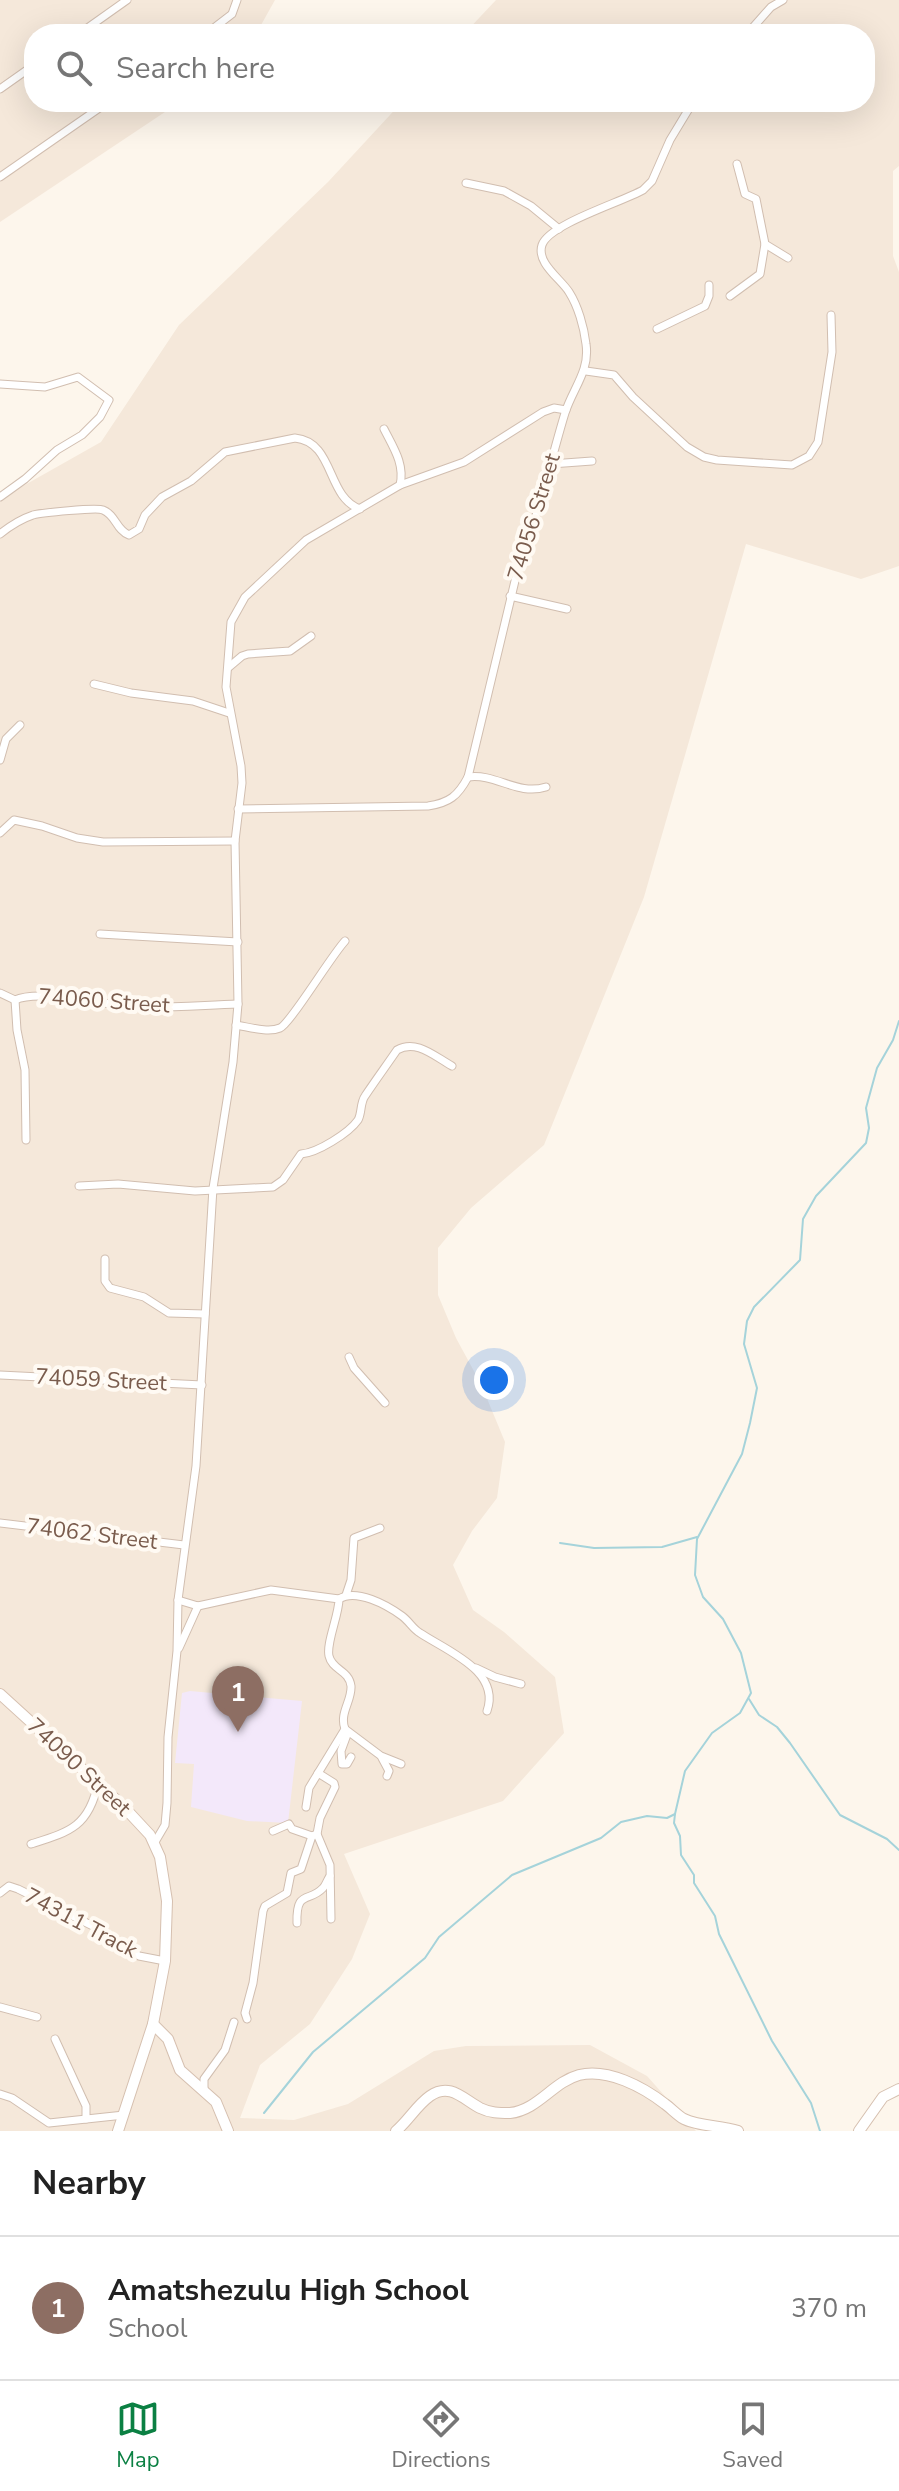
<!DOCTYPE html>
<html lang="en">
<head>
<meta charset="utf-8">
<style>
  body { margin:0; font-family:"Nunito Sans",sans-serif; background:#f6f6f6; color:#222 }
  .you { position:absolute; left:494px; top:1380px; width:28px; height:28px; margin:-20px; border:6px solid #fff; border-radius:50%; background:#1a73e8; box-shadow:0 0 0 12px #1a73e833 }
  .badge { display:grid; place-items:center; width:52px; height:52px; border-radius:50%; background:#0b8043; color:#fff; font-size:26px; font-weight:700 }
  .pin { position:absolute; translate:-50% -66px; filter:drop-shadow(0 2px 4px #0008) }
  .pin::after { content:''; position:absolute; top:42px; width:28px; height:24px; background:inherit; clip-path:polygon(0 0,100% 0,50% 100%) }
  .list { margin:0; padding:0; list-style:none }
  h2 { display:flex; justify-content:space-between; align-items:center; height:104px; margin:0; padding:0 32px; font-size:34px }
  h2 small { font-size:26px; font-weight:400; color:#767676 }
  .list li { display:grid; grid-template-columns:52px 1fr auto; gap:24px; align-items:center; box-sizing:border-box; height:144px; padding:0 32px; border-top:2px solid #e0e0e0 }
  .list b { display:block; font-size:30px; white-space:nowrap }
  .list p { margin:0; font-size:26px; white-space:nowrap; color:#767676 }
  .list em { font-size:26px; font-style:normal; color:#767676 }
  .icon { flex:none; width:44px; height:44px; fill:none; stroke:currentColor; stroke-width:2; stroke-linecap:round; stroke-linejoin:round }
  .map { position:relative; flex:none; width:899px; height:2131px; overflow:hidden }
  .search { position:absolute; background:#fff; box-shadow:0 8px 32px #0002; left:24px; right:24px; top:24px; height:88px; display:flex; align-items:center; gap:20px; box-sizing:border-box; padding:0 28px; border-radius:32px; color:#767676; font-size:30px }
  .sheet { height:248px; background:#fff }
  nav { display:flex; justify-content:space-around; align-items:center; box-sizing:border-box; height:112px; border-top:2px solid #e0e0e0; background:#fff; font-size:22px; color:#767676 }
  nav a { display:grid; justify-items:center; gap:4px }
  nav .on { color:#0b8043 }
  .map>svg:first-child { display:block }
  .residential { fill:#f5e8da }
  .education { fill:#f3e8fa }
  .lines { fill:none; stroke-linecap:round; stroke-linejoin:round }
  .stream { stroke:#a5d3da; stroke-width:2 }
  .street-casing { stroke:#d1beb0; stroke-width:9 }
  .secondary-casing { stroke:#d6c0b0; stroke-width:12 }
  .street { stroke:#fff; stroke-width:7 }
  .secondary { stroke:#fff; stroke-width:10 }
  .labels { text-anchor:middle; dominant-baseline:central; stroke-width:8; stroke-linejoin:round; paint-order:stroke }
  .street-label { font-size:22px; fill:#7a5c4d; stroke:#fffaf3 }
</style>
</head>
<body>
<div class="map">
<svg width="899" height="2131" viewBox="0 0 899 2131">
  <rect width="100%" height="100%" fill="#fdf6ec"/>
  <g class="residential">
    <polygon points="0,0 275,0 256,34 34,34 34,102 180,102 0,222"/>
    <polygon points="496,0 899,0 899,166 893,171 893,256 899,272 899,566 861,579 746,544 644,897 544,1145 471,1208 438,1248 438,1295 456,1338 481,1384 505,1442 497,1498 472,1531 453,1565 473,1610 504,1632 555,1677 564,1733 503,1801 344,1854 370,1914 352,1959 310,2024 260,2065 240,2118 294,2120 348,2104 434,2051 466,2046 590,2045 647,2076 696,2131 0,2131 0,499 101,442 179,325 328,182 402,102 865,102 865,34 464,34"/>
  </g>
  <polygon class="education" points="190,1691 302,1701 288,1823 247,1821 191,1807 194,1764 175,1763 182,1693"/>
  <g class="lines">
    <g class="stream">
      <polyline points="560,1543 594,1548 662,1547 697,1537"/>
      <polyline points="749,1699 759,1715 777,1727 790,1743 840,1815 887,1839 899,1850"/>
      <polyline points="264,2113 313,2052 425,1958 439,1937 512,1875 601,1838 621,1822 647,1816 667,1818 675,1814"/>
      <polyline points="820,2131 811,2103 772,2041 719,1934 715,1916 694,1883 694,1875 681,1855 680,1836 674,1823 675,1814 685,1771 712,1733 740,1713 751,1693 741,1653 723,1619 703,1597 695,1575 697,1539 742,1454 750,1423 757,1388 744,1344 747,1321 754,1307 800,1260 803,1219 816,1196 866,1143 869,1128 866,1108 877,1068 893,1040 899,1021"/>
    </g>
    <defs>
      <g id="street">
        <polyline points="79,34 127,0"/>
        <polyline points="206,34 232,14 237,0"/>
        <polyline points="747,34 771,7 783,0"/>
        <polyline points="0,89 34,65"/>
        <polyline points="737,164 745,194 756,199 765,244 788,258"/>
        <polyline points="0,177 108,102"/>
        <polyline points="466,183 504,191 531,206 559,229"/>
        <polyline points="730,296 760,274 765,244"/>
        <polyline points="657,329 705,306 709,296 709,285"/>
        <polyline points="586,371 614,375 633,397 687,447 704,457 717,460 792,465 809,456 818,442 832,352 831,315"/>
        <polyline points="0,384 45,387 78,377 109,400 100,417 82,435 57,450 25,479 0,497"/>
        <path d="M384,429C393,447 405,464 400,485"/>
        <polyline points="551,464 592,461"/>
        <path d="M0,534C10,526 21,519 33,515C41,513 97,507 103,510C116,515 116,530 129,535L139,529L145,515L162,497L191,481L225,452L295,438C335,442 326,497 360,509"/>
        <polyline points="510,596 567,609"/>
        <polyline points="229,667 242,656 248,654 290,651 311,636"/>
        <polyline points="94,684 131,693 193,701 229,713"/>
        <polyline points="0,760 6,739 20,725"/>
        <path d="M468,777C496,773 517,796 546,787"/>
        <path d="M238,809L428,806C449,803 458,796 468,777L520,560C540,512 550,462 565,413C573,388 590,371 586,344C584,327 578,306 569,292C561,279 536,263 542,245C549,224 622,202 643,190L652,181L670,140L693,102"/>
        <polyline points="0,833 14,820 42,826 77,838 103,842 235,841"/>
        <polyline points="100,934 238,942"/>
        <polyline points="0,993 15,1000"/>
        <path d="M15,1000C40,988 107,1006 138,1007C171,1008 205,1005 238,1004"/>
        <polyline points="15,1000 17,1030 25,1070 26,1140"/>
        <path d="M236,1025C249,1027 268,1033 280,1028C290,1024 331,956 345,941"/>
        <path d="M79,1186L118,1184L195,1191L273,1187L283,1180L301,1154C317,1153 349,1133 358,1120C362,1113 360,1103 365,1096C375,1081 386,1066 397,1050C416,1039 434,1056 452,1066"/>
        <polyline points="105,1259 105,1281 110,1288 144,1297 169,1313 205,1314"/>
        <polyline points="349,1357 354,1368 385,1403"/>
        <polyline points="0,1375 202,1385"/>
        <polyline points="0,1523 184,1545"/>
        <polyline points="346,1595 351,1580 354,1538 380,1528"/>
        <path d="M339,1599C356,1588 387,1605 402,1616C409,1621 413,1629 420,1633C447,1651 501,1671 487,1711"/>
        <path d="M178,1600L198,1606L271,1590L339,1599C339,1615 326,1643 329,1656C332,1670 349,1670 351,1686C352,1701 339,1713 345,1729L309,1788L306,1807"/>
        <polyline points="179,1648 198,1606"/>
        <polyline points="476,1668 495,1677 521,1684"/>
        <polyline points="345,1729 381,1756 401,1764"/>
        <polyline points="348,1732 341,1751 342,1764 347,1764 351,1757"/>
        <polyline points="382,1758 389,1771 387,1776"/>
        <polyline points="318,1773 334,1783 335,1787 320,1818 317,1834 330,1865 331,1919"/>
        <polyline points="273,1831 289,1824 292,1829 312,1836"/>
        <polyline points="155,1842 165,1825 167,1803 168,1737 177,1651 178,1600 196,1466 213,1188 233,1062 238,1004 235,841 242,783 241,766 226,687 231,622 245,597 306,540 400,485 464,462 543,412 554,408 566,410"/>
        <path d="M31,1844C69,1832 89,1827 98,1783"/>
        <polyline points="0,1893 9,1886 18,1889 105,1932 139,1956 165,1961"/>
        <path d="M297,1923C296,1889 309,1903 323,1888C326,1885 327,1880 330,1876"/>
        <polyline points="0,2007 37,2017"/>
        <polyline points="247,2019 245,2013 253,1983 263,1911 265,1906 287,1893 291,1873 301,1869 312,1836 317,1834"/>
        <polyline points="55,2039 86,2106 86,2119"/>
        <polyline points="204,2090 204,2079 225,2050 234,2022"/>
        <polyline points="0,2094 12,2098 49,2123 124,2115"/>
      </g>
      <g id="secondary">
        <polyline points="0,1694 123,1806 150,1835 160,1857 167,1901 165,1961 153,2024 118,2131"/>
        <polyline points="153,2024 168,2039 180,2070 216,2102 228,2131"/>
        <path d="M396,2131C408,2121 417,2105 430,2096C450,2082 463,2099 480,2108C490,2113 499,2113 510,2113C538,2110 553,2082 579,2075C608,2068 643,2087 665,2104C672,2109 677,2115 684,2119C701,2127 721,2125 738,2131"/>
        <polyline points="859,2131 883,2097 899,2089"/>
      </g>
    </defs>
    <use href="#street" class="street-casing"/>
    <use href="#secondary" class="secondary-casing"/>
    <use href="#street" class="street"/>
    <use href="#secondary" class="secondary"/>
  </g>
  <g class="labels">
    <g class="street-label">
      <text transform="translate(534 517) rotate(-73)">74056 Street</text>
      <text transform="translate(104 1001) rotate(4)">74060 Street</text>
      <text transform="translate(101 1380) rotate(3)">74059 Street</text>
      <text transform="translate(92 1534) rotate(7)">74062 Street</text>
      <text transform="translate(79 1767) rotate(43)">74090 Street</text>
      <text transform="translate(81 1923) rotate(28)">74311 Track</text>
    </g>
  </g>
</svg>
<div class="you"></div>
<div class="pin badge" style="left:238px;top:1732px;background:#8d6e63">1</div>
<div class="search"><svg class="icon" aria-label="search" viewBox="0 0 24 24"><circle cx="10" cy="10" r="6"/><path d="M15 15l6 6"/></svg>Search here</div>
</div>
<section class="sheet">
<h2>Nearby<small></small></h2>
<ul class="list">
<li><span class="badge" style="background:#8d6e63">1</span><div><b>Amatshezulu High School</b><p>School</p></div><em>370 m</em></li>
</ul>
</section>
<nav>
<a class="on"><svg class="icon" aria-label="map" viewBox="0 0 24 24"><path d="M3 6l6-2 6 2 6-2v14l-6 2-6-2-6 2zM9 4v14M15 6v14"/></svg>Map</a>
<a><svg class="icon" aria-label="directions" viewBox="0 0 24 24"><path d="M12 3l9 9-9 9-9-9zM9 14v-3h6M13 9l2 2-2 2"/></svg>Directions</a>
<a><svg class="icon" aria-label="saved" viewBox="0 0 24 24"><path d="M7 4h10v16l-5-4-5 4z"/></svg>Saved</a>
</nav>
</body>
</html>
